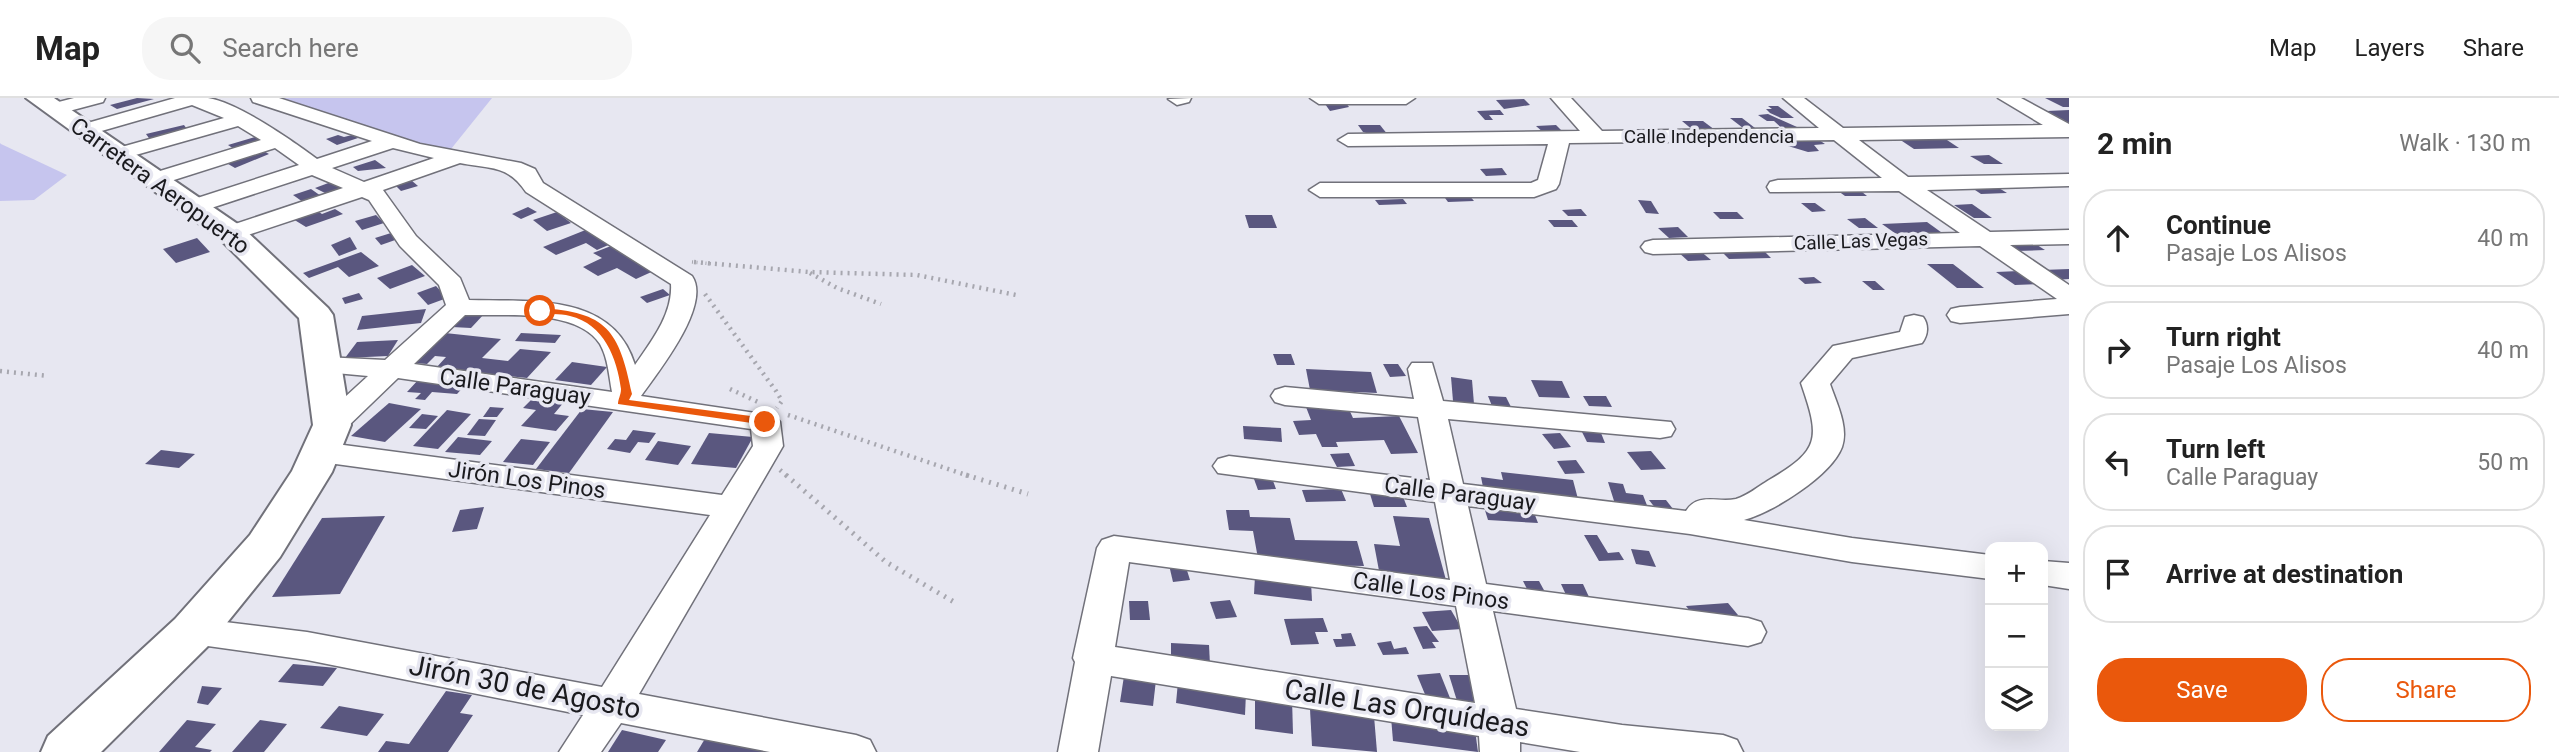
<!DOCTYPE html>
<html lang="en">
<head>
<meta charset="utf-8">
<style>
  body { margin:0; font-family:Roboto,sans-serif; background:#f6f6f6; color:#222 }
  .controls { position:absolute; right:21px; bottom:21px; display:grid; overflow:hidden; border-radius:14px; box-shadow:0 7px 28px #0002 }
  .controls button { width:63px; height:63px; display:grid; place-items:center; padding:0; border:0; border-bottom:2px solid #e0e0e0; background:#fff; color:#222; font:35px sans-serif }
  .stop { position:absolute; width:21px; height:21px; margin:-16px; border:5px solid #ea580c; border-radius:50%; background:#fff }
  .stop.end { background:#ea580c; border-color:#fff; box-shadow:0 2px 7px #0008 }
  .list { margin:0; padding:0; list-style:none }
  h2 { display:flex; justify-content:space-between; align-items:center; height:91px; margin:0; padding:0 28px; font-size:30px }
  h2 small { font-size:23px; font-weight:400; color:#767676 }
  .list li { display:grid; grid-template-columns:46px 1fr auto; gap:21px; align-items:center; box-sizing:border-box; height:98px; margin:0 14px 14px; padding:0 14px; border:2px solid #e0e0e0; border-radius:28px }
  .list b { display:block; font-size:26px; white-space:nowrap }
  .list p { margin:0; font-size:23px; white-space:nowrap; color:#767676 }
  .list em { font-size:23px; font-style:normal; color:#767676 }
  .actions { display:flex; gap:14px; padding:21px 28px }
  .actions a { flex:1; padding:16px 0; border:2px solid #ea580c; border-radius:28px; text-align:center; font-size:24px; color:#ea580c }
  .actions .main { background:#ea580c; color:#fff }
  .icon { flex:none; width:38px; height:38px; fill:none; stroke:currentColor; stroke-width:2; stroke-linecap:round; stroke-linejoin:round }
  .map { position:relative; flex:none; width:2069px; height:654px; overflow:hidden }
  header { display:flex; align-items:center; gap:42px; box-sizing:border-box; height:98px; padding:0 35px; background:#fff; border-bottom:2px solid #e0e0e0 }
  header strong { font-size:33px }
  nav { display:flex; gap:38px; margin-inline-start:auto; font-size:24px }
  .search { width:490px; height:63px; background:#f6f6f6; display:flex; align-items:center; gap:18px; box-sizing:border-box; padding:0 24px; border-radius:28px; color:#767676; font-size:26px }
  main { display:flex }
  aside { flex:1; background:#fff }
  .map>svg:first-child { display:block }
  .green { fill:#c6c5ee }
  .building { fill:#5a577f }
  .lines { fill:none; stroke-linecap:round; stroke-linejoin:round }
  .minor-casing { stroke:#71717a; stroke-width:3 }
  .major-casing { stroke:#71717a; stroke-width:4 }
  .path-far2 { stroke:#a7a7af; stroke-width:3.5; stroke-dasharray:1 3.5; stroke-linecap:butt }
  .path-far1 { stroke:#a7a7af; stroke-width:4.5; stroke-dasharray:2 5; stroke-linecap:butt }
  .path { stroke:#a7a7af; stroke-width:5; stroke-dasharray:2 6; stroke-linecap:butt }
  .minor { fill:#fff; fill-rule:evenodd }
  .major { fill:#fff; fill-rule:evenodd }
  .route { fill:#ea580c }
  .labels { text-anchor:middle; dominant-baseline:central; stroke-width:7; stroke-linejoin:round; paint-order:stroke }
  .far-street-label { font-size:19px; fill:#1a1a1e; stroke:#e7e7f1 }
  .street-label { font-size:23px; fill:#1a1a1e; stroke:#e7e7f1 }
  .near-street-label { font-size:28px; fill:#1a1a1e; stroke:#e7e7f1 }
</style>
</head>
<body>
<header>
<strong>Map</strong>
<div class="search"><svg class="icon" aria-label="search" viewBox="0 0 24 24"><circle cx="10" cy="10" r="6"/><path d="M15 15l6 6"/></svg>Search here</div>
<nav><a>Map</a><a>Layers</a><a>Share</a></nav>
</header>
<main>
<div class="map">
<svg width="2069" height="654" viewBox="0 0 2069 654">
  <rect width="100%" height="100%" fill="#e7e7f1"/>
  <g class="green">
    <polygon points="267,0 492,0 451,51 404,43"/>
    <polygon points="0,45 1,46 67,77 34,102 0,103"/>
  </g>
  <g class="building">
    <polygon points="137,0 154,1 117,11 110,7"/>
    <polygon points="2045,0 2069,0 2069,9 2063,9"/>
    <polygon points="1524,1 1530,7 1504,11 1496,2"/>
    <polygon points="1346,5 1349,9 1330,13 1325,6"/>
    <polygon points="1768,8 1778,8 1794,20 1781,20 1770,15 1766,11 1772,11"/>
    <polygon points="1500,12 1504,17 1489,17 1493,22 1485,22 1477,13"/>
    <polygon points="2069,12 2069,25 2047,13"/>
    <polygon points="1768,16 1797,29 1805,34 1787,35 1774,23 1767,23 1758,17"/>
    <polygon points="1730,20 1742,20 1755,30 1743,30"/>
    <polygon points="1682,23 1703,23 1715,32 1694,33"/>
    <polygon points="184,27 189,34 151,43 146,36"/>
    <polygon points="1358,27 1380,27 1388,37 1373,37 1363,34"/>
    <polygon points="1556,27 1564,35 1544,35 1536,28"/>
    <polygon points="338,37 344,39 352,37 358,40 337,47 326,41"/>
    <polygon points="1941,38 1959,50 1914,51 1896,39"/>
    <polygon points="255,39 264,44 237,53 228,47"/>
    <polygon points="1816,40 1825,46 1814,47 1819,53 1808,54 1775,44"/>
    <polygon points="260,51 269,56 235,70 223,63"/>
    <polygon points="1989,57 2003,66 1984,66 1970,58"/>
    <polygon points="375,62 386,70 358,73 353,69"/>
    <polygon points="1502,70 1507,77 1486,78 1480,71"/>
    <polygon points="411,82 418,88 401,93 395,87"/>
    <polygon points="331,84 345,91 329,97 315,90"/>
    <polygon points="1994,87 2007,95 1981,96 1969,88"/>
    <polygon points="1834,90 1857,90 1867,98 1845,98"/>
    <polygon points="311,91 321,98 303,104 293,97"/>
    <polygon points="1442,96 1468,96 1474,103 1448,104"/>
    <polygon points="1403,101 1407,106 1379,107 1375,102"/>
    <polygon points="1638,102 1651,103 1659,116 1646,115"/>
    <polygon points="1801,105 1815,105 1826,113 1812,114"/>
    <polygon points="1972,106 1992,120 1974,120 1954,107"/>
    <polygon points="528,109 537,114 521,121 512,116"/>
    <polygon points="313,110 322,116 335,111 343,116 306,129 288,118"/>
    <polygon points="1581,111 1587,118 1568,118 1562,112"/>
    <polygon points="557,114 571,125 547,133 533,122"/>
    <polygon points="1713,114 1737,114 1744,121 1720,121"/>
    <polygon points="376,117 384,125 362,132 355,123"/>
    <polygon points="1245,117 1272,117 1277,130 1249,130"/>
    <polygon points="1865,120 1878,130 1859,130 1847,121"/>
    <polygon points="1548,122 1572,122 1578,129 1554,129"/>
    <polygon points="1927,124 1945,137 1899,138 1882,126"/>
    <polygon points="1678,129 1688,139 1669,140 1658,130"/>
    <polygon points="588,131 613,145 597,152 586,145 556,157 543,149"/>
    <polygon points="391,135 398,141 381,147 375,140"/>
    <polygon points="350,139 357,151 339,158 331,147"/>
    <polygon points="197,140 210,154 176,165 163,151"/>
    <polygon points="616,146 658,171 636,181 617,170 598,178 583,169 602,160 593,155"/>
    <polygon points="2037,147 2045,152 2016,153 2008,148"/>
    <polygon points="1761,150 1771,160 1729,161 1719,151"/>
    <polygon points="1699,152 1711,162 1688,163 1677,153"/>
    <polygon points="361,154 379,168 349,179 338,169 309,180 303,175"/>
    <polygon points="1927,166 1953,166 1984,190 1957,190"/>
    <polygon points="412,167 425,178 390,191 377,180"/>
    <polygon points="2069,171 2069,181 2056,182 2042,172"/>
    <polygon points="2019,173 2039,186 2015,187 1996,174"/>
    <polygon points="1814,179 1822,185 1805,186 1798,180"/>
    <polygon points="1862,183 1875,183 1885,192 1873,192"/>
    <polygon points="436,188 447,200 428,207 417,195"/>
    <polygon points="663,191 670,197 647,205 640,199"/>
    <polygon points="359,195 363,201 345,206 342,200"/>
    <polygon points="426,211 421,225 357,232 362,218"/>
    <polygon points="467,214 485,215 471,230 452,229"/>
    <polygon points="445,235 501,241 482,260 508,263 520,251 551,254 527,280 436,270 446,259 435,258 427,266 414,265"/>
    <polygon points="521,235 561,237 555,245 515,243"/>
    <polygon points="398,242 388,258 345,260 357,244"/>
    <polygon points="1273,256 1291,256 1295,267 1277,267"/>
    <polygon points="572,264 607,269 591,287 555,282"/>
    <polygon points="1383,266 1398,266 1406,278 1390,279"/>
    <polygon points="1306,271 1371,274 1377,295 1310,292"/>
    <polygon points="1451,279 1472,282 1474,306 1453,303"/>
    <polygon points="419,281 467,285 457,296 432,294 425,302 415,301 421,295 407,294"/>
    <polygon points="1531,282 1562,283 1570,300 1539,299"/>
    <polygon points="1488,298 1506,299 1511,309 1492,308"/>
    <polygon points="1583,298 1606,298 1612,309 1589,308"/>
    <polygon points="533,300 564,304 554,316 569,318 556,333 521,328 536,312 523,310"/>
    <polygon points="389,305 421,311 385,344 351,338"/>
    <polygon points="1347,307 1353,320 1399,318 1418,355 1391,356 1384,342 1336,344 1338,349 1322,349 1316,336 1299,337 1293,323 1311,322 1306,309"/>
    <polygon points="490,309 504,310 497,319 483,319"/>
    <polygon points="582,311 613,314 569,375 536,371"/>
    <polygon points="447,312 471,316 438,351 413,348"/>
    <polygon points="422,316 438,318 426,331 409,330"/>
    <polygon points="479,321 496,322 485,338 467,337"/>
    <polygon points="1243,328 1281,330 1282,344 1244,341"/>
    <polygon points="633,332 656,335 649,345 638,344 630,355 607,351 615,341 626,342"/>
    <polygon points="1582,334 1601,335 1605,345 1587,344"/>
    <polygon points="709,335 753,339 736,370 691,366"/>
    <polygon points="1560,335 1571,349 1554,351 1542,336"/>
    <polygon points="458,339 492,343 480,357 445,354"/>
    <polygon points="521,341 550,344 533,367 503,364"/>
    <polygon points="658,343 691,348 678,367 645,362"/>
    <polygon points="161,352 195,356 179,370 145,366"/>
    <polygon points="1651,353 1666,371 1641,372 1627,354"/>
    <polygon points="1349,355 1355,368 1337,369 1330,356"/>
    <polygon points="1576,362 1585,375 1565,376 1557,363"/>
    <polygon points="1501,374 1573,382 1578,401 1483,389 1481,379 1503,382"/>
    <polygon points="1272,380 1276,391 1258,392 1254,381"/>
    <polygon points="1608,384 1623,386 1626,395 1643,397 1648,410 1615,406"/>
    <polygon points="1341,391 1346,403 1306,404 1302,392"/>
    <polygon points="1370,396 1402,396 1407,409 1374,409"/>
    <polygon points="1649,402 1666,402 1673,411 1656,411"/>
    <polygon points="484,409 477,431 452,434 460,412"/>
    <polygon points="1484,409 1533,412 1538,425 1488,422"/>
    <polygon points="1226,412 1249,412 1250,419 1290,420 1295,442 1357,443 1364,468 1259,466 1253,433 1229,432"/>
    <polygon points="385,418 340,496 272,499 322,420"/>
    <polygon points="1393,418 1429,420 1446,482 1380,478 1374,446 1400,448"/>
    <polygon points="1584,437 1597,437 1608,455 1619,454 1624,462 1599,463"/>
    <polygon points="1631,451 1649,453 1656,469 1636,466"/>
    <polygon points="1185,466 1190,482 1173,484 1169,467"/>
    <polygon points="1255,478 1311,484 1312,503 1254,496"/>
    <polygon points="1523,483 1539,483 1545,494 1529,495"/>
    <polygon points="1561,486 1583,486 1589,499 1567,499"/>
    <polygon points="1230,502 1237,519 1216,521 1210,504"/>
    <polygon points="1129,503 1148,503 1150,522 1130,522"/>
    <polygon points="1728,505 1738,517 1696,521 1686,508"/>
    <polygon points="1451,512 1462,531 1432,533 1422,514"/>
    <polygon points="1323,520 1328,534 1315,534 1319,546 1291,547 1284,521"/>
    <polygon points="1427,528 1439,544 1432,544 1436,550 1423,551 1413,529"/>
    <polygon points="1351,535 1356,548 1336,549 1333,541 1342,541 1341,536"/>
    <polygon points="1391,543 1394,551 1406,549 1409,556 1383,557 1377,545"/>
    <polygon points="1171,545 1209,547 1210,567 1171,564"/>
    <polygon points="293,566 337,570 323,588 278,584"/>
    <polygon points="1440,575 1452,605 1429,606 1417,577"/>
    <polygon points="1449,577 1472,577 1481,607 1458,606"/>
    <polygon points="1124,578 1156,582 1153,608 1120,604"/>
    <polygon points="1178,584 1246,595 1245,617 1176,605"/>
    <polygon points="202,588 222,590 208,607 197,605"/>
    <polygon points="446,593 472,597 460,615 473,617 448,654 378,654 386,643 409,646"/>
    <polygon points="1255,595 1292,600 1293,636 1255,631"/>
    <polygon points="339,608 384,616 367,638 320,630"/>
    <polygon points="1310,611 1374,618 1377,654 1312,648"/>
    <polygon points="1391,619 1475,632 1478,654 1393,643"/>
    <polygon points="187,622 216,626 195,649 212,652 210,654 159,654"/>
    <polygon points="260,622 287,626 264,654 232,654"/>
    <polygon points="622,632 666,642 658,654 608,654"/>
    <polygon points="706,639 775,654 697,654"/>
  </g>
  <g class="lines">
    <defs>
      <g id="minor">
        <polygon points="74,0 105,0 103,4 54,17 44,11 47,7"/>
        <path d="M175,0C185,0 197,0 208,0C237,4 293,43 317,61L372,43L253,4L251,0H279L420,46L521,65L535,71L543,85L692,178C712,207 658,274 641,298L775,318L780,324L783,348L639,596L856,637L870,642L876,654H770L621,625L601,654H559L583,617L307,562L179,544L174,534L179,524L192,520L307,534L602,589L710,417L321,364L310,361L306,354L310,347L321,344L722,397L753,348L751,331L398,280L343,333L332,336L321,333L317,327L321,321L368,278L314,273L310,267L314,261L324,259L385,262L446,207L439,187L400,148L369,102L362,99L239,140H223L219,135L223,130L343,90L312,77L193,116L182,109L185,104L299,67L275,50L155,88L144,82L147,77L261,42L238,28L118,62L108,56L111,52L224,20L192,7L84,38L74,32L77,28ZM393,50L434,60L364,84L332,70ZM460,65C491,71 508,67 526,94L671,186C673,216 651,244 635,267C613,194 530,204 469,202L460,180L416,138L383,92ZM465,217C502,218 577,210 600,246C608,260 609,278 612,294L414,266Z"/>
        <polygon points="1191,0 1189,4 1177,7 1168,1"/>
        <polygon points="1310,0 1415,0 1406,6 1319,6"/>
        <polygon points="1551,0 1571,0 1602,33 1819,30 1783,0 1804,0 1843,30 2043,27 1998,0 2021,0 2069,26 2069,39 1859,42 1908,79 2069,76 2069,88 1927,92 1990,134 2069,132 2069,146 2010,147 2069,187 2069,216 1960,225 1951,223 1947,217 1951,211 1960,209 2057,201 1980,148 1653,156 1645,154 1641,149 1645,144 1653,142 1960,135 1899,93 1770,94 1767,89 1770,84 1778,82 1882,80 1834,42 1569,45 1559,86 1556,91 1534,99 1320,99 1309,92 1320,85 1531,85 1538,82 1548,46 1348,48 1338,42 1348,36 1580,33"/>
        <path d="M1914,217L1923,219C1929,227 1928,237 1922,245L1852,260L1830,286C1836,304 1849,329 1842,349C1831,378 1773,414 1744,422L1852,440L1990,457V481L1852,464L1690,436L1468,408L1486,486L1748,520L1761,524L1766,534L1761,544L1748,548L1493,513L1516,611L1622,627L1723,637L1737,642L1743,654H1580L1520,644V654H1480L1479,638L1111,578L1098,654H1058L1075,564L1073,560L1097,450L1102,442L1114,438L1450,482L1435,404L1218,375L1213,368L1218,361L1229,358L1430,382L1418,319L1285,307L1275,304L1271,298L1275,292L1285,289L1414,301L1408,271L1412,265H1432L1443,303L1671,324L1675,331L1671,338L1660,340L1448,321L1463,386L1686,413C1698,394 1717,405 1736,401C1747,398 1759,388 1769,382C1821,352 1820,340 1801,285L1833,248L1900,234L1905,219ZM1129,464L1456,508L1475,605L1115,549Z"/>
        <polygon points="2043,463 2069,465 2069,491 2043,487"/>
      </g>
      <polygon id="major" points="26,0 54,0 242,129 328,210 333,217 351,327 332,374 280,459 209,547 101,654 41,654 48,638 175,521 250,437 292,373 313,327 299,220 220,141"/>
    </defs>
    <use href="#minor" class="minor-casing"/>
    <use href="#major" class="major-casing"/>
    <polyline class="path-far2" points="692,164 714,166"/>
    <g class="path-far1">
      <polyline points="694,164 809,174 917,177 1016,197"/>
      <polyline points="810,175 837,190 881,206"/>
      <polyline points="705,196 776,293 782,303 777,310"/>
      <polyline points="0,273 48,278"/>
      <polyline points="730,291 758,304"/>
      <polyline points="788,317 972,379"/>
      <polyline points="780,372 788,379"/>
    </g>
    <g class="path">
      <polyline points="786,377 886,464 954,504"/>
      <polyline points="966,377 1028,396"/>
    </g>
    <use href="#minor" class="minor"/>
    <use href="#major" class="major"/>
  </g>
  <path class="route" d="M540,210C607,214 619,232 632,296L629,302L765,320L771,324L765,327L618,306C618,301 621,297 621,291C617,260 604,226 570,218C559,215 548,217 537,215Z"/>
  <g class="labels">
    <g class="far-street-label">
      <text x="1709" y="38">Calle Independencia</text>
      <text transform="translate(1861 143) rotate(-2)">Calle Las Vegas</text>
    </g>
    <g class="street-label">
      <text transform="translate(160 88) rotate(36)">Carretera Aeropuerto</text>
      <text transform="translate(515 289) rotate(8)">Calle Paraguay</text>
      <text transform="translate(527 382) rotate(8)">Jirón Los Pinos</text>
      <text transform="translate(1460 396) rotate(7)">Calle Paraguay</text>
      <text transform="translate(1431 493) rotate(8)">Calle Los Pinos</text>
    </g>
    <g class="near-street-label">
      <text transform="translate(525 589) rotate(11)">Jirón 30 de Agosto</text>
      <text transform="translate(1407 610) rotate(9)">Calle Las Orquídeas</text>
    </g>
  </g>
</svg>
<div class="controls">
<button>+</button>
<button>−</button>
<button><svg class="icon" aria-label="layers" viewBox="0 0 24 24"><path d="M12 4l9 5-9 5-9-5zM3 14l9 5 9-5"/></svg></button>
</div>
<div class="stop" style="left:540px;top:213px"></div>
<div class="stop end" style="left:765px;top:324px"></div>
</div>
<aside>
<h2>2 min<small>Walk · 130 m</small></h2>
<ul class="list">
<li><svg class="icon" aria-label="ahead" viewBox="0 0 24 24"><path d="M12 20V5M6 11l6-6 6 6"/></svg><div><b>Continue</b><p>Pasaje Los Alisos</p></div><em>40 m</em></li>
<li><svg class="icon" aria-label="right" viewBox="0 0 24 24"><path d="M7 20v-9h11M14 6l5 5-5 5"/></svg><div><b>Turn right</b><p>Pasaje Los Alisos</p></div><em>40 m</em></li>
<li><svg class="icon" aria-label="left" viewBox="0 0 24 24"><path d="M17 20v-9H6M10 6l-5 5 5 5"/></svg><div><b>Turn left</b><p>Calle Paraguay</p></div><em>50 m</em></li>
<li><svg class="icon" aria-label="arrive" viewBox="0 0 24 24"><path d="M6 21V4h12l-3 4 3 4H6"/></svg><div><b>Arrive at destination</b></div></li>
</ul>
<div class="actions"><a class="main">Save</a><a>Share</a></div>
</aside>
</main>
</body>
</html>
